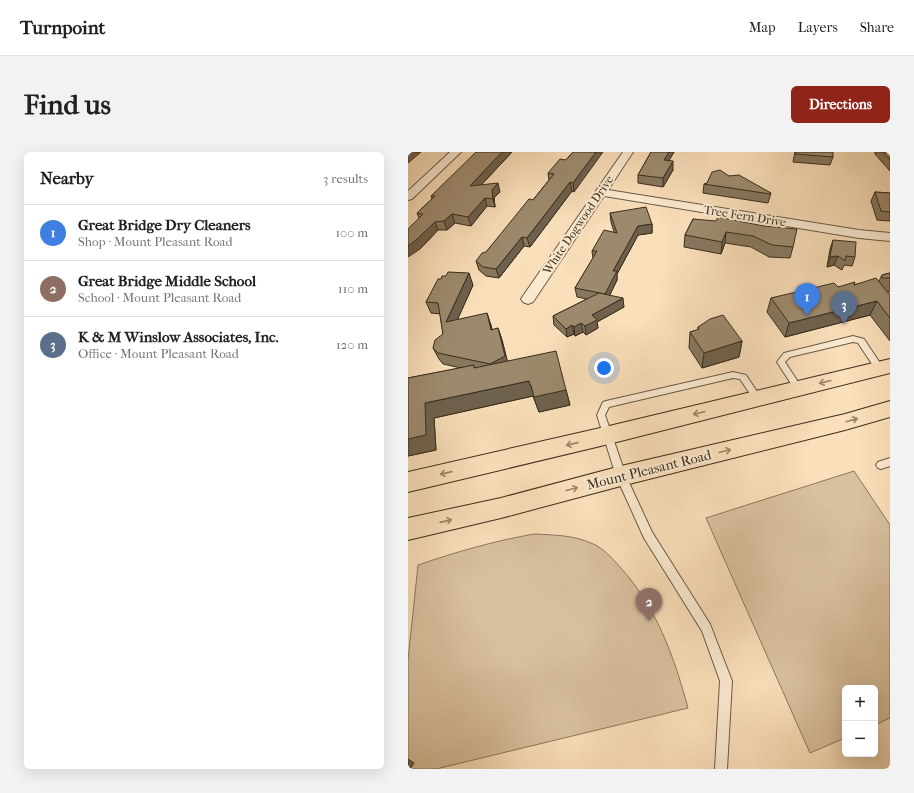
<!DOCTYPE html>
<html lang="en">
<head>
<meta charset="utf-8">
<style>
  body { margin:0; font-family:"IM FELL French Canon",serif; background:#f2f2f2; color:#202124 }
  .controls { position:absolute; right:12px; bottom:12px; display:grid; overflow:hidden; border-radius:6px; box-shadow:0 4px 16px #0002 }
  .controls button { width:36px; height:36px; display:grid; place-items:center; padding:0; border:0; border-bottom:1px solid #e0e0e0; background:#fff; color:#202124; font:20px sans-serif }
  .you { position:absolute; left:196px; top:216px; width:14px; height:14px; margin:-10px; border:3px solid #fff; border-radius:50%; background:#1a73e8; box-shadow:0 0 0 6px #1a73e833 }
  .badge { display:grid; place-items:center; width:26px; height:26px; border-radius:50%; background:#8f2418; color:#fff; font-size:13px; font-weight:700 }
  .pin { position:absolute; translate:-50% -33px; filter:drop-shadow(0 1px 2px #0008) }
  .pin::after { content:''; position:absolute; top:21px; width:14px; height:12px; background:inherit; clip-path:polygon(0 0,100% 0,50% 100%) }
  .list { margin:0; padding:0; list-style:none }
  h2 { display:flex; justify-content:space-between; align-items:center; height:52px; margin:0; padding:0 16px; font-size:17px }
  h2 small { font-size:13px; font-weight:400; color:#757577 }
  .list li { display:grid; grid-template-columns:26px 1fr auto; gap:12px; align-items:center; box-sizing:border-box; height:56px; padding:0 16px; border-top:1px solid #e0e0e0 }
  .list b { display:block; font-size:15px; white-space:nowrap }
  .list p { margin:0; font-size:13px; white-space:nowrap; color:#757577 }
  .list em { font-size:13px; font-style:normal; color:#757577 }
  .map { position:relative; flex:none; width:482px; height:617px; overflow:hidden; border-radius:6px }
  header { display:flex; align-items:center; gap:24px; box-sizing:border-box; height:56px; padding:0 20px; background:#fff; border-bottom:1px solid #e0e0e0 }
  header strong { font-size:19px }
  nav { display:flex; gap:22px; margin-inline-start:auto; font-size:14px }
  .intro { display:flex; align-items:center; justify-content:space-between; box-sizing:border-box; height:96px; padding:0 24px }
  h1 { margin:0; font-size:28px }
  .button { padding:10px 18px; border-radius:6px; background:#8f2418; color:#fff; font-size:14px; font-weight:700 }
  main { display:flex; gap:24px; padding:0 24px }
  aside { flex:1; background:#fff; border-radius:6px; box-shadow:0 4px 16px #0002 }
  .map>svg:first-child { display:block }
  .green { fill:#d9c19f; stroke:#8a775d }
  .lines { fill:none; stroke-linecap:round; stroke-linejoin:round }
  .lane-casing { stroke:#6a5a43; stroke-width:2 }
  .street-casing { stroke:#6a5a43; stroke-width:2 }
  .primary-casing { stroke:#3a2d1b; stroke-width:2 }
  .lane { fill:#fbead2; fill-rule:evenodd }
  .street { fill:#fbead2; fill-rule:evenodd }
  .primary { fill:#f9dfba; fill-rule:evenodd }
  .wall { fill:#87775f; stroke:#3a2d1b }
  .shaded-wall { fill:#6e614d; stroke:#3a2d1b }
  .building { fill:#9d8a6e; stroke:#3a2d1b }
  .oneway { stroke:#9a866a }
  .labels { text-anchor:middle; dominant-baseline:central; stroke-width:4; stroke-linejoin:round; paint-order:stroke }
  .far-street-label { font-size:12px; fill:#3a2d1b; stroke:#fbead2 }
  .street-label { font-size:14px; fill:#3a2d1b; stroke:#fbead2 }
</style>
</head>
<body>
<header>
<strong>Turnpoint</strong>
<nav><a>Map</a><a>Layers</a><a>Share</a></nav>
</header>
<div class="intro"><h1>Find us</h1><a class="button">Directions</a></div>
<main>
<aside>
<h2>Nearby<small>3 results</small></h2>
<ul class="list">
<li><span class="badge" style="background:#3f7fe0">1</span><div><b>Great Bridge Dry Cleaners</b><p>Shop · Mount Pleasant Road</p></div><em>100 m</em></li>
<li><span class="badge" style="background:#8d6e63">2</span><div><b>Great Bridge Middle School</b><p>School · Mount Pleasant Road</p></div><em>110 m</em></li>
<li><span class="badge" style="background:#5c6f8a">3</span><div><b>K &amp; M Winslow Associates, Inc.</b><p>Office · Mount Pleasant Road</p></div><em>120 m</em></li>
</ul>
</aside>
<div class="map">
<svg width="482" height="617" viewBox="0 0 482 617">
  <rect width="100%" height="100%" fill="#f9dfba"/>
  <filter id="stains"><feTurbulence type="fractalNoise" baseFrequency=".005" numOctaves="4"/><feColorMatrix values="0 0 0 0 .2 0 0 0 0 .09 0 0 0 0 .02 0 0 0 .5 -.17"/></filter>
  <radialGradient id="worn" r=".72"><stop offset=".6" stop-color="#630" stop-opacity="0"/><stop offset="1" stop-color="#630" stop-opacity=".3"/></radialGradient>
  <g class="green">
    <polygon points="446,319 482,373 482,566 467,573 467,536 437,536 437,586 402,601 298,366"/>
    <path d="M126,382C145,383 165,383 183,391C194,395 204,406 211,414C248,454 266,504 280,556L28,617H3L0,614V508L10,413C48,400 86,389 126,382Z"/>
  </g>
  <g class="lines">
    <defs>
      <g id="lane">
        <polygon points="445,184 456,187 474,214 475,216 474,218 468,218 450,191 445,190 382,205 377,210 394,236 390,239 387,238 369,210 376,201"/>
        <polygon points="325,220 338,223 352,244 353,246 352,248 346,248 332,227 325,226 201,255 197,263 218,324 244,380 302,472 324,529 319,617 307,617 312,529 294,479 236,386 208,324 189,263 195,250 198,249"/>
        <polygon points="482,306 482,314 473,317 470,316 468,313 470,310"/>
      </g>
      <g id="street">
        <polygon points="42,0 53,0 4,47 0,48 0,39"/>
        <polygon points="215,0 225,0 200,38 451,78 482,81 482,89 451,86 196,44 125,150 120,152 115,150 113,147 115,144"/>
      </g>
      <g id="primary">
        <polygon points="482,207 482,221 201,292 0,340 0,320 201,274"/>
        <polygon points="482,249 482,265 437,278 213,334 93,366 0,388 0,366 93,346 213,314 437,262"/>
      </g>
    </defs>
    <use href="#lane" class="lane-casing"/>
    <use href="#street" class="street-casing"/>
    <use href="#primary" class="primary-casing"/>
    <use href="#lane" class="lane"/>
    <use href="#street" class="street"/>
    <use href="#primary" class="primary"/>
  </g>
  <g class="wall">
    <polygon points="104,0 73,33 92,40 86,46 87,55 79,54 63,74 47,71 39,78 30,78 12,97 11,66 9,61 24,47 23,44"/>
    <polygon points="165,0 166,40 164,39 122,95 116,94 91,126 78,124 71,118 68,109 78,100 125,48 141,28 140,21 158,8"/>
    <polygon points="243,0 266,0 261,8 265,18 255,35 230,31 230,23"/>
    <polygon points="387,0 425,5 422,13 385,10"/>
    <polygon points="467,0 482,0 482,19 467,2"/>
    <polygon points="321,24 363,41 360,51 295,41 296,32"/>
    <polygon points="467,40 482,41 482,69 469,68 463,49"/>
    <polygon points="202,61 244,72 244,81 230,83 209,122 209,128 201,144 216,155 189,170 190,176 178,183 175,180 167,184 166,182 159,185 146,173 145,164 179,147 169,145 167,136 185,106 184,99 206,80 203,70"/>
    <polygon points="285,67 385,95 382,106 361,105 343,95 317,91 313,102 276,95 277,83"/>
    <polygon points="425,88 447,105 444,114 436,113 434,118 426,113 419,115 422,97"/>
    <polygon points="482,121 482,140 479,140 482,143 482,189 462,163 377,185 359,160 363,146 430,135 471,129 474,123"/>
    <polygon points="33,127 65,133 49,168 83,173 84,178 90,176 94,188 99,209 158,238 162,253 131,260 125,244 26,266 28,298 0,304 0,226 53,216 35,212 31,207 25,196 35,182 32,162 23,161 18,150"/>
    <polygon points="290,175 334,189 331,205 294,216 281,196 282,180 290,178"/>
  </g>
  <g class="shaded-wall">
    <polygon points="0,0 13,0 0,11"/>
    <polygon points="94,0 104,0 64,43 62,34"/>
    <polygon points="188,0 195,0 166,40 165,31"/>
    <polygon points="261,0 266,0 256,17 256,8"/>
    <polygon points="265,9 265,18 255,35 255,26"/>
    <polygon points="162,30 164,39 122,95 119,86"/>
    <polygon points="90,31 92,40 86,46 87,55 85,47 84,38"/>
    <polygon points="77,46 79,54 63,74 60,65"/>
    <polygon points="44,62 47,71 39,78 36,69"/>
    <polygon points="27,70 30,78 12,97 0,105 0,94"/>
    <polygon points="244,72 244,81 230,83 209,122 209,128 198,151 197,142 205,119 230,74"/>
    <polygon points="318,80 317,91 313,102 314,90"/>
    <polygon points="114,85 116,94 91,126 88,117"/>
    <polygon points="430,104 426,113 419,115 422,105"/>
    <polygon points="61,121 65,133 43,182 38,170"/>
    <polygon points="215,146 216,155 189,170 190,176 178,183 177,174 184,163"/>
    <polygon points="469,149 462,163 377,185 381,171"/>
    <polygon points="79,161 83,173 87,189 83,178"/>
    <polygon points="173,171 175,180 167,184 166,175"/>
    <polygon points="164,173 166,182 159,185 158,177"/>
    <polygon points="90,176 94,188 101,215 86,223 82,212"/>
    <polygon points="334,189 331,205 294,216 296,201"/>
    <polygon points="121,229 123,233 158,238 162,253 131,260 125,244 26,266 28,298 0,304 0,287 17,251"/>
    <polygon points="0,607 6,611 2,617 0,617"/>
  </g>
  <g class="building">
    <polygon points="68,0 94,0 62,34 90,31 84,38 85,47 77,46 60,65 44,62 36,69 27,70 8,88 0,94 0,77 15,62 9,61 27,44 23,44"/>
    <polygon points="165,0 188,0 165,31 162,30 119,86 114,85 88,117 75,115 68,109 74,101 78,100 121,47 125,48 146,22 140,21 152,7 158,8"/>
    <polygon points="243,0 261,0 256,8 265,9 255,26 230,23"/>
    <polygon points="387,0 425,0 425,5 387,2"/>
    <polygon points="475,0 482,0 482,8"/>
    <polygon points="312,18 321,24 331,23 363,41 362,42 296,32 299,31 304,20"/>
    <polygon points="467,40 482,41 482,60 473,59"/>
    <polygon points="238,55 244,72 230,74 205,119 209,119 197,142 167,136 189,99 184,99 196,78 209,81 202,61"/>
    <polygon points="310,65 356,74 389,77 385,95 364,93 345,84 318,80 314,90 277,83 285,67 308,69"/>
    <polygon points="425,88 448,90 447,105 438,104 437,109 430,104 422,105"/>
    <polygon points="40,120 61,121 38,170 79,161 83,178 90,176 97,204 82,212 30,201 25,196 27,188 35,182 30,151 18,150 30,127 33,127 34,124 38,124"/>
    <polygon points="482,121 482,126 474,126 474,123"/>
    <polygon points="468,126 482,143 482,166 469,149 381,171 363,146 426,131 430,135 447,130 446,133"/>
    <polygon points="191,141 215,146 184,163 189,168 177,174 173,171 166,175 164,173 158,177 145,164"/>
    <polygon points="315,163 334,189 296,201 282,180 291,177 290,175 302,167"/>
    <polygon points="148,199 158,238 126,245 123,233 122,233 121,229 17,251 18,283 0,287 0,226 66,213 66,216"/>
  </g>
  <defs><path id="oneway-shaft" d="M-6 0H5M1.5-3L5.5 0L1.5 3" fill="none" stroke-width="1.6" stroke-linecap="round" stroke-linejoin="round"/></defs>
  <g class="oneway">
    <use href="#oneway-shaft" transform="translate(417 230) rotate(166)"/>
    <use href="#oneway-shaft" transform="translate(291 261) rotate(166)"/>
    <use href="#oneway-shaft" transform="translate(444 268) rotate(-16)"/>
    <use href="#oneway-shaft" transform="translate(164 292) rotate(167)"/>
    <use href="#oneway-shaft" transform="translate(317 299) rotate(-14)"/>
    <use href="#oneway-shaft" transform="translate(38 321) rotate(167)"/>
    <use href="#oneway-shaft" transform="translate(164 337) rotate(-15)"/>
    <use href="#oneway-shaft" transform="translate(38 369) rotate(-13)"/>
  </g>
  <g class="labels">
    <g class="far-street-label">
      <text transform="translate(337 64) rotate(9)">Tree Fern Drive</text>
      <text transform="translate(170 73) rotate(-56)">White Dogwood Drive</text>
    </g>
    <g class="street-label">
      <text transform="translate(241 318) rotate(-14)">Mount Pleasant Road</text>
    </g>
  </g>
  <rect width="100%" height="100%" filter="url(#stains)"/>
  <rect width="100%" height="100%" fill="url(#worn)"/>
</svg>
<div class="controls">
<button>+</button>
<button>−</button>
</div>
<div class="you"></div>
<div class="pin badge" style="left:399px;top:164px;background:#3f7fe0">1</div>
<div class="pin badge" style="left:241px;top:469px;background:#8d6e63">2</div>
<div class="pin badge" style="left:436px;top:172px;background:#5c6f8a">3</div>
</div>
</main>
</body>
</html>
